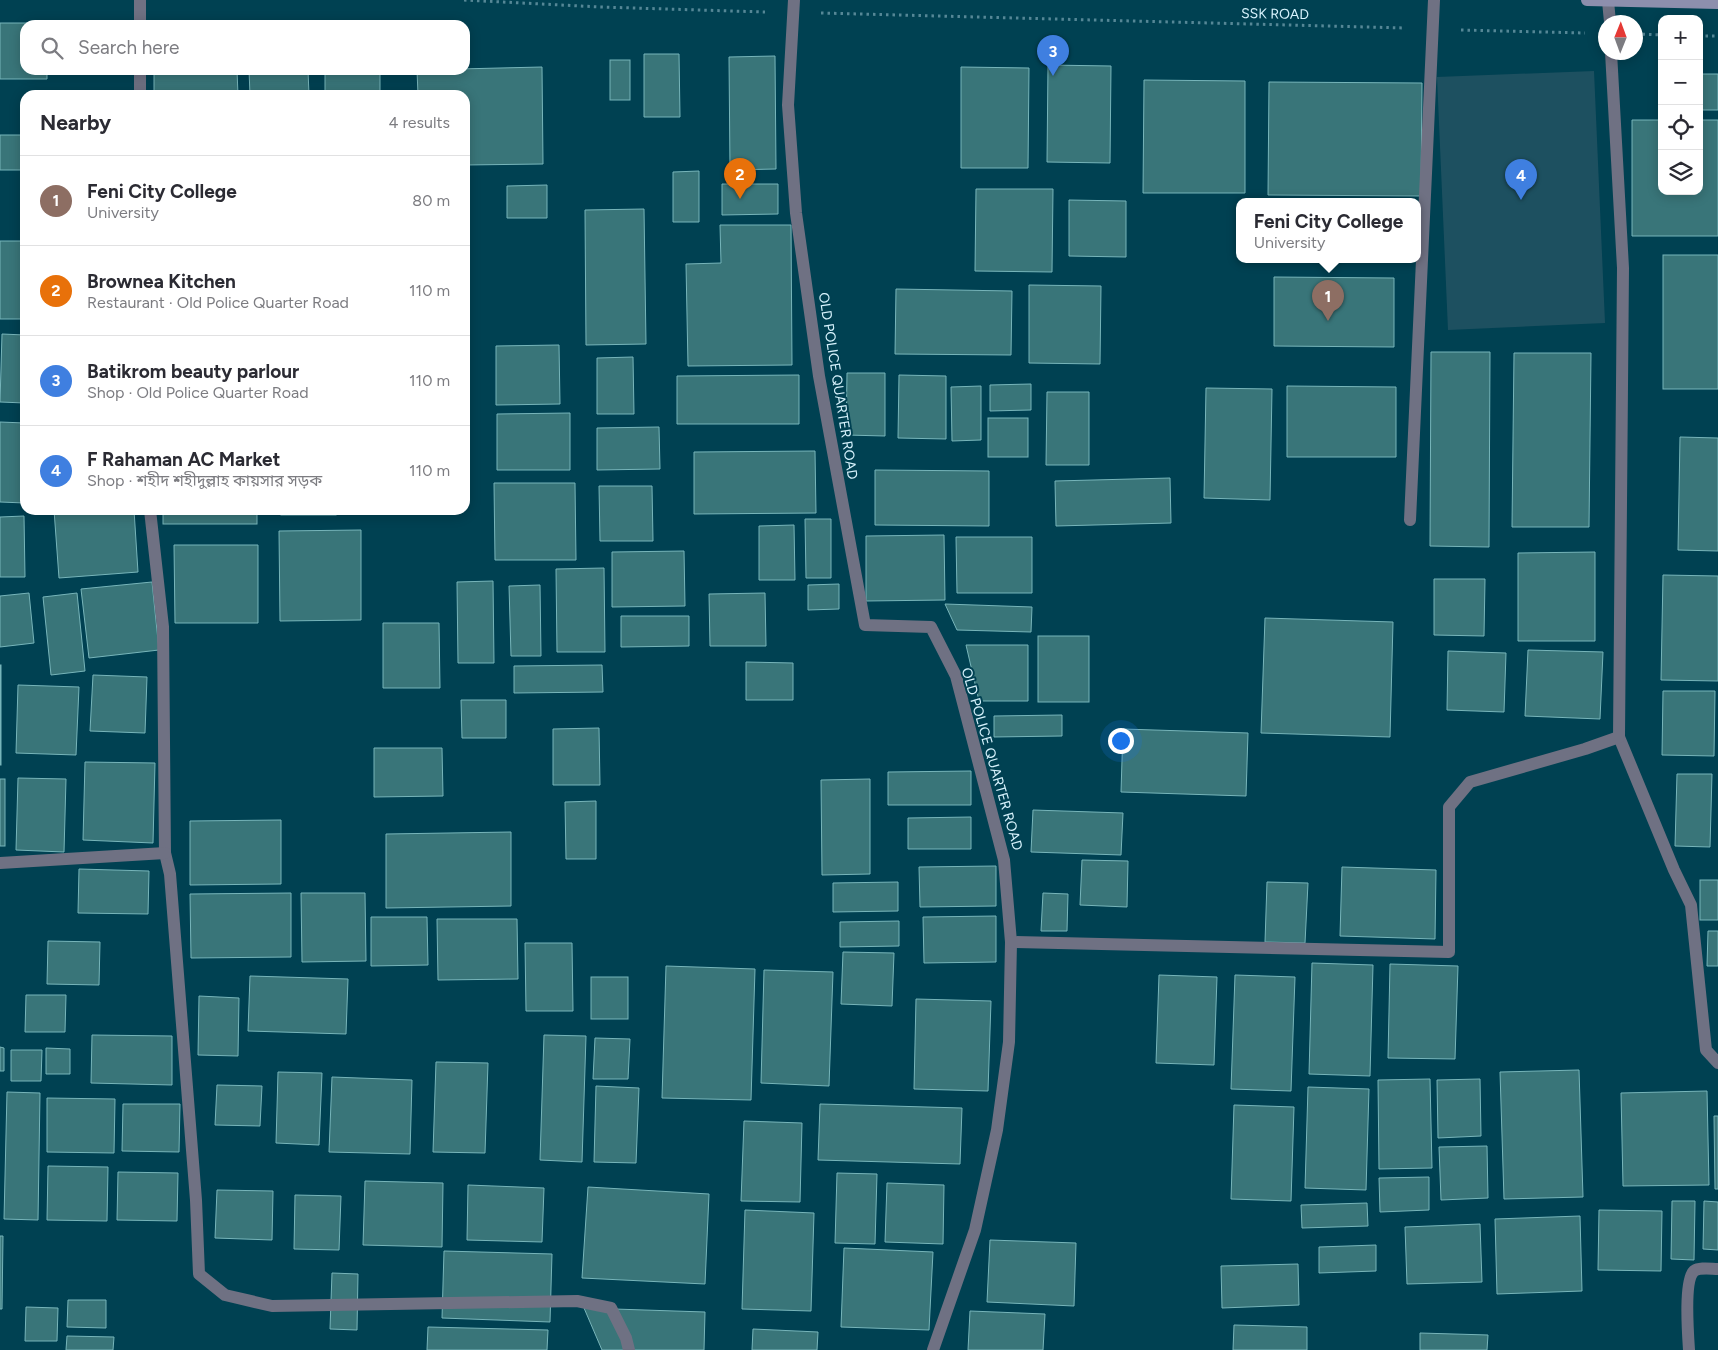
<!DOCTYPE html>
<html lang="en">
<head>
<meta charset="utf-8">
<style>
  body { margin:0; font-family:Figtree,"Noto Sans Bengali",sans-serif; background:#f2f2f3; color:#2b2b33 }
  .controls { position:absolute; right:15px; top:15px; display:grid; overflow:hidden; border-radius:10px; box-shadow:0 2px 12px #0003 }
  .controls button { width:45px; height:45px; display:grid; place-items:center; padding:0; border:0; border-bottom:1px solid #e1e1e2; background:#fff; color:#2b2b33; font:25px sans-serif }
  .compass { position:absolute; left:1598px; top:15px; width:45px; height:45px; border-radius:50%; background:#fff; box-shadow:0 2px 12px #0003; rotate:1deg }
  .you { position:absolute; left:1120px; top:740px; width:18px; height:18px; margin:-12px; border:4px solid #fff; border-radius:50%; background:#1a73e8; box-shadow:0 0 0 8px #1a73e833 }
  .badge { display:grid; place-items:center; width:32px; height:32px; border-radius:50%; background:#111827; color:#fff; font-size:16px; font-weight:700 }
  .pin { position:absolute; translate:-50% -41px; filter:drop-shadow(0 1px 2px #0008) }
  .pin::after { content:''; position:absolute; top:26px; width:18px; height:15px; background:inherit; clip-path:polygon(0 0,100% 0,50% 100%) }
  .popup { position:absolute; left:1236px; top:198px; width:185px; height:65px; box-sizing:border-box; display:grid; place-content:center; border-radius:10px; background:#fff; filter:drop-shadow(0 1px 4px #0005); font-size:16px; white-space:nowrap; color:#7c7c81 }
  .popup b { font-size:19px; color:#2b2b33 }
  .popup::after { content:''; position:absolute; left:50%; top:100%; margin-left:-10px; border:10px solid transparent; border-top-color:#fff }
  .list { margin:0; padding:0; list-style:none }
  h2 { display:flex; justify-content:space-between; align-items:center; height:65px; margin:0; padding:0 20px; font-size:21px }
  h2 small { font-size:16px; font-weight:400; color:#7c7c81 }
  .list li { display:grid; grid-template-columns:32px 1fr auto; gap:15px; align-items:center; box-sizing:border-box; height:90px; padding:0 20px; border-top:1px solid #e1e1e2 }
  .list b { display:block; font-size:19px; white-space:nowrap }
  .list p { margin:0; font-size:16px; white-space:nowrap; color:#7c7c81 }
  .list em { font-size:16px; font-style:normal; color:#7c7c81 }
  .icon { flex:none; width:28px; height:28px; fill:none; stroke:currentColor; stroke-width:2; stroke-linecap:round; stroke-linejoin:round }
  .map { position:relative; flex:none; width:1718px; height:1350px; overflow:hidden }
  .search { position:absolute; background:#fff; box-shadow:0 2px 12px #0003; left:20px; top:20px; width:450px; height:55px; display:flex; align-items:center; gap:12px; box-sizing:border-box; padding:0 18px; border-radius:15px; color:#7c7c81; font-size:19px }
  .panel { position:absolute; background:#fff; box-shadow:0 2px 12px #0003; left:20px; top:90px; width:450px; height:425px; border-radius:15px }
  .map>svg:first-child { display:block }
  .built { fill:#1d5060 }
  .building { fill:#397579; stroke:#77b5ba }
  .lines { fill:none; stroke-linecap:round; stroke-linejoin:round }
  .path { stroke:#558796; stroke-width:3; stroke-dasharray:2.5 4; stroke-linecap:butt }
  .lane { stroke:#6f7183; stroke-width:12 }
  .street { stroke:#6f7183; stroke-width:12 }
  .secondary { stroke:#8d8fad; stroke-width:12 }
  .labels { text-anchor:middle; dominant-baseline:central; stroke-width:4; stroke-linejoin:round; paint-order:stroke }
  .street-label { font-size:14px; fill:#d7f3fd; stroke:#004152 }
</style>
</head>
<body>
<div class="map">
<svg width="1718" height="1350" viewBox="0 0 1718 1350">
  <rect width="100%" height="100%" fill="#004152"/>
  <polygon class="built" points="1594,71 1605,323 1448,330 1437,77"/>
  <g class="building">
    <polygon points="0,23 47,23 47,25 25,25 25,70 47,70 47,79 0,79"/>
    <polygon points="644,54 679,54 680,117 644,117"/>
    <polygon points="775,56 776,169 730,170 729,57"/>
    <rect x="610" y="60" width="20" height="40"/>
    <polygon points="1048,65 1111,66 1110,163 1047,162"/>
    <polygon points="542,67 543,164 465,165 465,95 418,95 417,70"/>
    <polygon points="961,67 1029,68 1028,168 961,168"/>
    <polygon points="154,70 237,70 238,95 154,95"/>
    <polygon points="249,70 308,70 309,95 250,95"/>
    <rect x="325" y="70" width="55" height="25"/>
    <rect x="1699" y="74" width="19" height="36"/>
    <polygon points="1144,80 1245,81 1245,193 1143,193"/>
    <polygon points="1269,82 1422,83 1421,196 1268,195"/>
    <polygon points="1632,120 1662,120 1662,191 1699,191 1699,120 1718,120 1718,236 1632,236"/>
    <rect x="0" y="135" width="25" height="35"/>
    <polygon points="699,171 699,222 673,222 673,172"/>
    <polygon points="722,184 778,184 778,214 722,215"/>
    <polygon points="547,185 547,218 507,218 507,186"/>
    <polygon points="976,189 1053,189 1052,272 975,271"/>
    <polygon points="1069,200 1126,201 1126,257 1069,256"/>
    <polygon points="644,209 646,344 586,345 585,210"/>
    <polygon points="720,225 791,225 792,365 688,366 686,264 721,263"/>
    <polygon points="0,241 25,241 24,319 0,319"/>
    <rect x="1663" y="255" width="55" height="134"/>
    <polygon points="1274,277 1394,278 1394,347 1274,346"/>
    <polygon points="1029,285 1101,286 1100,364 1029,363"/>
    <polygon points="896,289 1012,291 1011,355 895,354"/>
    <polygon points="2,334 25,335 25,403 0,402"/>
    <polygon points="559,345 560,404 496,405 496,346"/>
    <polygon points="1431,352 1490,352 1489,547 1430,546"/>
    <polygon points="1514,353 1591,353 1589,527 1512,527"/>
    <polygon points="633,357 634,414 597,414 597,358"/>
    <polygon points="847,373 885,373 885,436 846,435"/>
    <polygon points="799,375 799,424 677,424 677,376"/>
    <polygon points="899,375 946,376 946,439 898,438"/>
    <polygon points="1031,384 1031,410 990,411 990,385"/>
    <polygon points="981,386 981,440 952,441 951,387"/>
    <polygon points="1287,386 1396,387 1396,457 1287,457"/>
    <polygon points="1206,388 1272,389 1270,500 1204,498"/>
    <polygon points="1047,392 1089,392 1089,465 1046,465"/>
    <polygon points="570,413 570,470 497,470 497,414"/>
    <rect x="988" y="418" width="40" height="39"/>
    <polygon points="0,422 25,423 25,503 0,502"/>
    <polygon points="465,422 468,422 469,483 465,483"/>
    <polygon points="659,427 660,469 597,470 597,428"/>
    <polygon points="1680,437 1718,438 1718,551 1678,550"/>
    <polygon points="815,451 816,513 694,514 694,452"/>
    <polygon points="875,470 989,471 989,526 875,525"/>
    <polygon points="1170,478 1171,523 1056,526 1055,481"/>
    <polygon points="494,483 575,483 576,560 495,560"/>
    <polygon points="599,486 652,486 653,541 600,541"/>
    <polygon points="54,510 134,510 138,572 59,578"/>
    <rect x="163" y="510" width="94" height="14"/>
    <rect x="281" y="510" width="55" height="5"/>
    <rect x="348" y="510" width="50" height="4"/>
    <polygon points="24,516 25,577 0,577 0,517"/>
    <polygon points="805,519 831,519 831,578 806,578"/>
    <polygon points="794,525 795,580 759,580 759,526"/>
    <polygon points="361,530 361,620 280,621 279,531"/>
    <polygon points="944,535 945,600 866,601 866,536"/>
    <polygon points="956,537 1032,537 1032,593 957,593"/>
    <polygon points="174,545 258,545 258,623 175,623"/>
    <polygon points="684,551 685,606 612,607 612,552"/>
    <polygon points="1595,552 1595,641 1518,641 1518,553"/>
    <polygon points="604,568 605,652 557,652 556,569"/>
    <polygon points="1663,575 1718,576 1718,681 1661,680"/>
    <polygon points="1434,579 1485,579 1484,636 1434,635"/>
    <polygon points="493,581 494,663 458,663 457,582"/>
    <polygon points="152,582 159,650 89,658 81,589"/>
    <polygon points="839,584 839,609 808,610 808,585"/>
    <polygon points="540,585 541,656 511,656 509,586"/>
    <polygon points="29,593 34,643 0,647 0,596"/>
    <polygon points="77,593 85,671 51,675 43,597"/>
    <polygon points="765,593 766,646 710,646 709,594"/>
    <polygon points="945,604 1032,607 1031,632 957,630"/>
    <polygon points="621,616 689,616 689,646 621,647"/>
    <polygon points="1265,618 1393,622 1390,737 1261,733"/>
    <polygon points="383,623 439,623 440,688 383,688"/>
    <rect x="1038" y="636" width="51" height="66"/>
    <polygon points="966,645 1028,645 1028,701 979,701"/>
    <polygon points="1528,650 1603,652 1600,719 1525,716"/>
    <polygon points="1448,651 1506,653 1504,712 1447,710"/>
    <polygon points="746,662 793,663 793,700 746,700"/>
    <rect x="0" y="665" width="1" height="100"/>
    <polygon points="602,665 603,692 514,693 514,666"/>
    <polygon points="93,675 147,677 145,733 90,731"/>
    <polygon points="18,685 79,687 76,755 16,753"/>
    <polygon points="1663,691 1715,691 1714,756 1662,755"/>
    <polygon points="461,700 506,700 506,738 462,738"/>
    <polygon points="1062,715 1062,736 994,737 994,716"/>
    <polygon points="599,728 600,785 553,785 553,729"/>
    <polygon points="1123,729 1248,733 1246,796 1121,792"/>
    <polygon points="374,748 442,748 443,796 374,797"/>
    <polygon points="85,762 155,763 153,843 83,840"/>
    <polygon points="971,771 971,805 888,805 888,772"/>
    <polygon points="1677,774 1712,774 1710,847 1675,846"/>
    <polygon points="18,778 66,779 64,852 16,850"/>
    <rect x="0" y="779" width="5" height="67"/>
    <polygon points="870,779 870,874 822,875 821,780"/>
    <polygon points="596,801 596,859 566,859 565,802"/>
    <polygon points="1033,810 1123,813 1121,855 1031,852"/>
    <polygon points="971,817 971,849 908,849 908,818"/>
    <polygon points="281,820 281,884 190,885 190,821"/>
    <polygon points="511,832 511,906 386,908 386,834"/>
    <polygon points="1082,860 1128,861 1127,907 1080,905"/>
    <polygon points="996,866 996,906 920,907 919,867"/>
    <polygon points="1342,867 1436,870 1435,939 1340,936"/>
    <polygon points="79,869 149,871 148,914 78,913"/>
    <rect x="1700" y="880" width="18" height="40"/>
    <polygon points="898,882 898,911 833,912 833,883"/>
    <polygon points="1267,882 1308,883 1305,943 1265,942"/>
    <polygon points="291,893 291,957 191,958 190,894"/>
    <polygon points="301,893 365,893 366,961 302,962"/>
    <polygon points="1043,893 1068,894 1067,931 1041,931"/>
    <polygon points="996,916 996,962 924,963 923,917"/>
    <polygon points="371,917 427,917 428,965 371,966"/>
    <polygon points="437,919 517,919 518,979 438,980"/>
    <polygon points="899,921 899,946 840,947 840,922"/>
    <polygon points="1708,931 1718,931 1718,966 1707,966"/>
    <polygon points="48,941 100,942 99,985 47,984"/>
    <polygon points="525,943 572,943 573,1011 526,1011"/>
    <polygon points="843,952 894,953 892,1006 841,1004"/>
    <polygon points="1312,963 1373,965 1370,1076 1309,1074"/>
    <polygon points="1390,964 1458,966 1455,1059 1388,1058"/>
    <polygon points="666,966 755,969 751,1100 662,1098"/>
    <polygon points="764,970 833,972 829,1086 761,1083"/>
    <polygon points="1159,975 1217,977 1214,1065 1156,1063"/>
    <polygon points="1235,975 1295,977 1291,1091 1231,1089"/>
    <polygon points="250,976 348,979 346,1034 248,1031"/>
    <rect x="591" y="977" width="37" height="42"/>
    <polygon points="26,995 66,995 65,1032 25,1032"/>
    <polygon points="199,996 239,998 238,1056 198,1055"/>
    <polygon points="916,999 991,1001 988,1091 914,1089"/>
    <polygon points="92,1035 172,1036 172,1085 91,1083"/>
    <polygon points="544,1035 586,1036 582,1162 540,1160"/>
    <polygon points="595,1038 630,1039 628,1079 593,1079"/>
    <polygon points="0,1047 4,1048 4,1071 0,1071"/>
    <polygon points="46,1048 70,1049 70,1074 46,1074"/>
    <polygon points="11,1050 42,1050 41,1081 11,1081"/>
    <polygon points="436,1062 488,1063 485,1153 433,1152"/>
    <polygon points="1579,1070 1583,1197 1504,1199 1500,1072"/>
    <polygon points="278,1072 322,1073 319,1145 276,1143"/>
    <polygon points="332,1077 412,1080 410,1154 329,1152"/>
    <polygon points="1430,1079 1432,1168 1379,1169 1378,1080"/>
    <polygon points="1480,1079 1481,1136 1438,1138 1437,1080"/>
    <polygon points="217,1085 262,1086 260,1126 215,1125"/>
    <polygon points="596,1086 639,1088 636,1163 594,1162"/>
    <polygon points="1308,1087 1369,1089 1366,1190 1305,1188"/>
    <polygon points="1707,1091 1709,1185 1623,1186 1621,1093"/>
    <polygon points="7,1092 40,1093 38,1220 4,1219"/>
    <polygon points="47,1098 115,1099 114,1153 47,1152"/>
    <polygon points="123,1104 180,1104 179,1152 122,1151"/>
    <polygon points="820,1104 962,1108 960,1164 818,1160"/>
    <polygon points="1234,1105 1294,1107 1291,1201 1231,1199"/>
    <polygon points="1714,1116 1718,1116 1718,1189 1715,1189"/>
    <polygon points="744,1121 802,1123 800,1202 741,1201"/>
    <polygon points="1487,1146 1488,1198 1441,1200 1439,1147"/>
    <polygon points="48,1166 108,1167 107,1221 47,1220"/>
    <polygon points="118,1172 178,1173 177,1221 117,1220"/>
    <polygon points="837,1173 877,1174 875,1244 835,1243"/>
    <polygon points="1429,1177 1429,1210 1380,1212 1379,1178"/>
    <polygon points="365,1181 443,1183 442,1247 363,1245"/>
    <polygon points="887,1183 944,1185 943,1244 885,1242"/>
    <polygon points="468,1185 544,1188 542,1242 467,1240"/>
    <polygon points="588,1187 709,1194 705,1284 582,1278"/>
    <polygon points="217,1190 273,1191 272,1240 215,1238"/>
    <polygon points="295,1195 341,1196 339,1250 294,1249"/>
    <polygon points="1672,1201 1695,1201 1694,1260 1671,1259"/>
    <polygon points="1704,1201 1718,1202 1718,1250 1703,1249"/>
    <polygon points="1367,1203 1368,1226 1302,1228 1301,1205"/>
    <polygon points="745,1210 814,1213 811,1311 742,1309"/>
    <polygon points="1599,1210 1662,1211 1661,1271 1598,1270"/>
    <polygon points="1580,1216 1582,1291 1497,1294 1495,1219"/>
    <polygon points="1480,1224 1482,1282 1407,1284 1405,1227"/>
    <polygon points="0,1236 3,1236 2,1309 0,1309"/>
    <polygon points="990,1240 1076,1243 1074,1306 987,1302"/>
    <polygon points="1376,1245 1376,1271 1319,1273 1319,1247"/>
    <polygon points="844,1248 933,1252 929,1330 841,1327"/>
    <polygon points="444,1251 552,1254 550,1322 442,1318"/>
    <polygon points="1298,1264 1299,1305 1222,1308 1221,1266"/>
    <polygon points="332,1273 358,1274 357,1330 330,1329"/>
    <polygon points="68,1300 106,1300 106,1328 67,1327"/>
    <polygon points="26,1307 58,1308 57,1341 25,1341"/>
    <polygon points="584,1308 705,1312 704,1350 602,1350"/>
    <polygon points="970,1311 1045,1314 1043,1350 968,1350"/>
    <polygon points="1234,1325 1307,1327 1307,1350 1233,1350"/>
    <polygon points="428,1327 548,1330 547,1350 427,1350"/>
    <polygon points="753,1329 818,1332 817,1350 752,1350"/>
    <polygon points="1420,1333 1488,1335 1487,1350 1420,1350"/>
    <polygon points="67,1336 114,1337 113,1350 66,1350"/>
  </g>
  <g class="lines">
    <g class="path">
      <polyline points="464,0 600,7 765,12"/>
      <polyline points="821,13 1405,28"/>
      <polyline points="1461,30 1585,33"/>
      <polyline points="1636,34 1662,35"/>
      <polyline points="1699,36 1718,36"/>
    </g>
    <g class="lane">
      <polyline points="140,25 140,0"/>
      <polyline points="140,95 140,70"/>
      <polyline points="150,510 163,627 165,853 170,874 196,1200 199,1274 225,1295 272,1306 577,1301 611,1308 626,1338 629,1350"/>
      <polyline points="1410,520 1434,0"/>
    </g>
    <g class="street">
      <polyline points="794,0 788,105 796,213 819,376 865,625 931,627 956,676 1004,860 1011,942 1009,1042 997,1130 975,1230 933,1350"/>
      <polyline points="1608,1 1610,22"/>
      <polyline points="1619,737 1674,870 1691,905 1706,1050 1718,1063"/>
      <polyline points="0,863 165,853"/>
      <polyline points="1011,942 1449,952 1449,807 1470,782 1585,749 1619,737 1623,268 1611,52"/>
      <path d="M1689,1350C1688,1335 1684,1280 1694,1271C1700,1267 1711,1269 1718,1269"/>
    </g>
    <polyline class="secondary" points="1587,0 1718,3"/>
  </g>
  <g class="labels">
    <g class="street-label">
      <text transform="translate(1275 14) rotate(1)">SSK ROAD</text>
      <text transform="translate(838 386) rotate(81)">OLD POLICE QUARTER ROAD</text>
      <text transform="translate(992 759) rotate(74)">OLD POLICE QUARTER ROAD</text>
    </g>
  </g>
</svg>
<div class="controls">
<button>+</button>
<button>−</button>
<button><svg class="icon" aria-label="locate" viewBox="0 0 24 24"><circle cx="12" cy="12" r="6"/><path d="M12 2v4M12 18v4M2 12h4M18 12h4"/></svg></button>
<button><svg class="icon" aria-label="layers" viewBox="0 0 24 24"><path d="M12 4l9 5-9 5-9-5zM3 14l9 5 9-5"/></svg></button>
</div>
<svg class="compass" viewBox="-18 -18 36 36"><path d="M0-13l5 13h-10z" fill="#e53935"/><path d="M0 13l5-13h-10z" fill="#7c7c81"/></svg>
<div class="you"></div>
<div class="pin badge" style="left:1328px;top:321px;background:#8d6e63">1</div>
<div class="popup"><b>Feni City College</b>University</div>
<div class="pin badge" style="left:740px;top:199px;background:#e8710a">2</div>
<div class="pin badge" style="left:1053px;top:76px;background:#3f7fe0">3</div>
<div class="pin badge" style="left:1521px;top:200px;background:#3f7fe0">4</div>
<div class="search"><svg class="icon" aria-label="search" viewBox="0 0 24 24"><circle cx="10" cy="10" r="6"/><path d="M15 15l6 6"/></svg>Search here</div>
<section class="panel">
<h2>Nearby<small>4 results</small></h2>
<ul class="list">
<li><span class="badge" style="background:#8d6e63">1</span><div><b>Feni City College</b><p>University</p></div><em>80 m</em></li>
<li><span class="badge" style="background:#e8710a">2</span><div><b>Brownea Kitchen</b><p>Restaurant · Old Police Quarter Road</p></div><em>110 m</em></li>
<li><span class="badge" style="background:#3f7fe0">3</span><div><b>Batikrom beauty parlour</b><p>Shop · Old Police Quarter Road</p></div><em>110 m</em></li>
<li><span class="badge" style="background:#3f7fe0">4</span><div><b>F Rahaman AC Market</b><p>Shop · শহীদ শহীদুল্লাহ কায়সার সড়ক</p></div><em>110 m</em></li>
</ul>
</section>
</div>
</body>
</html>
